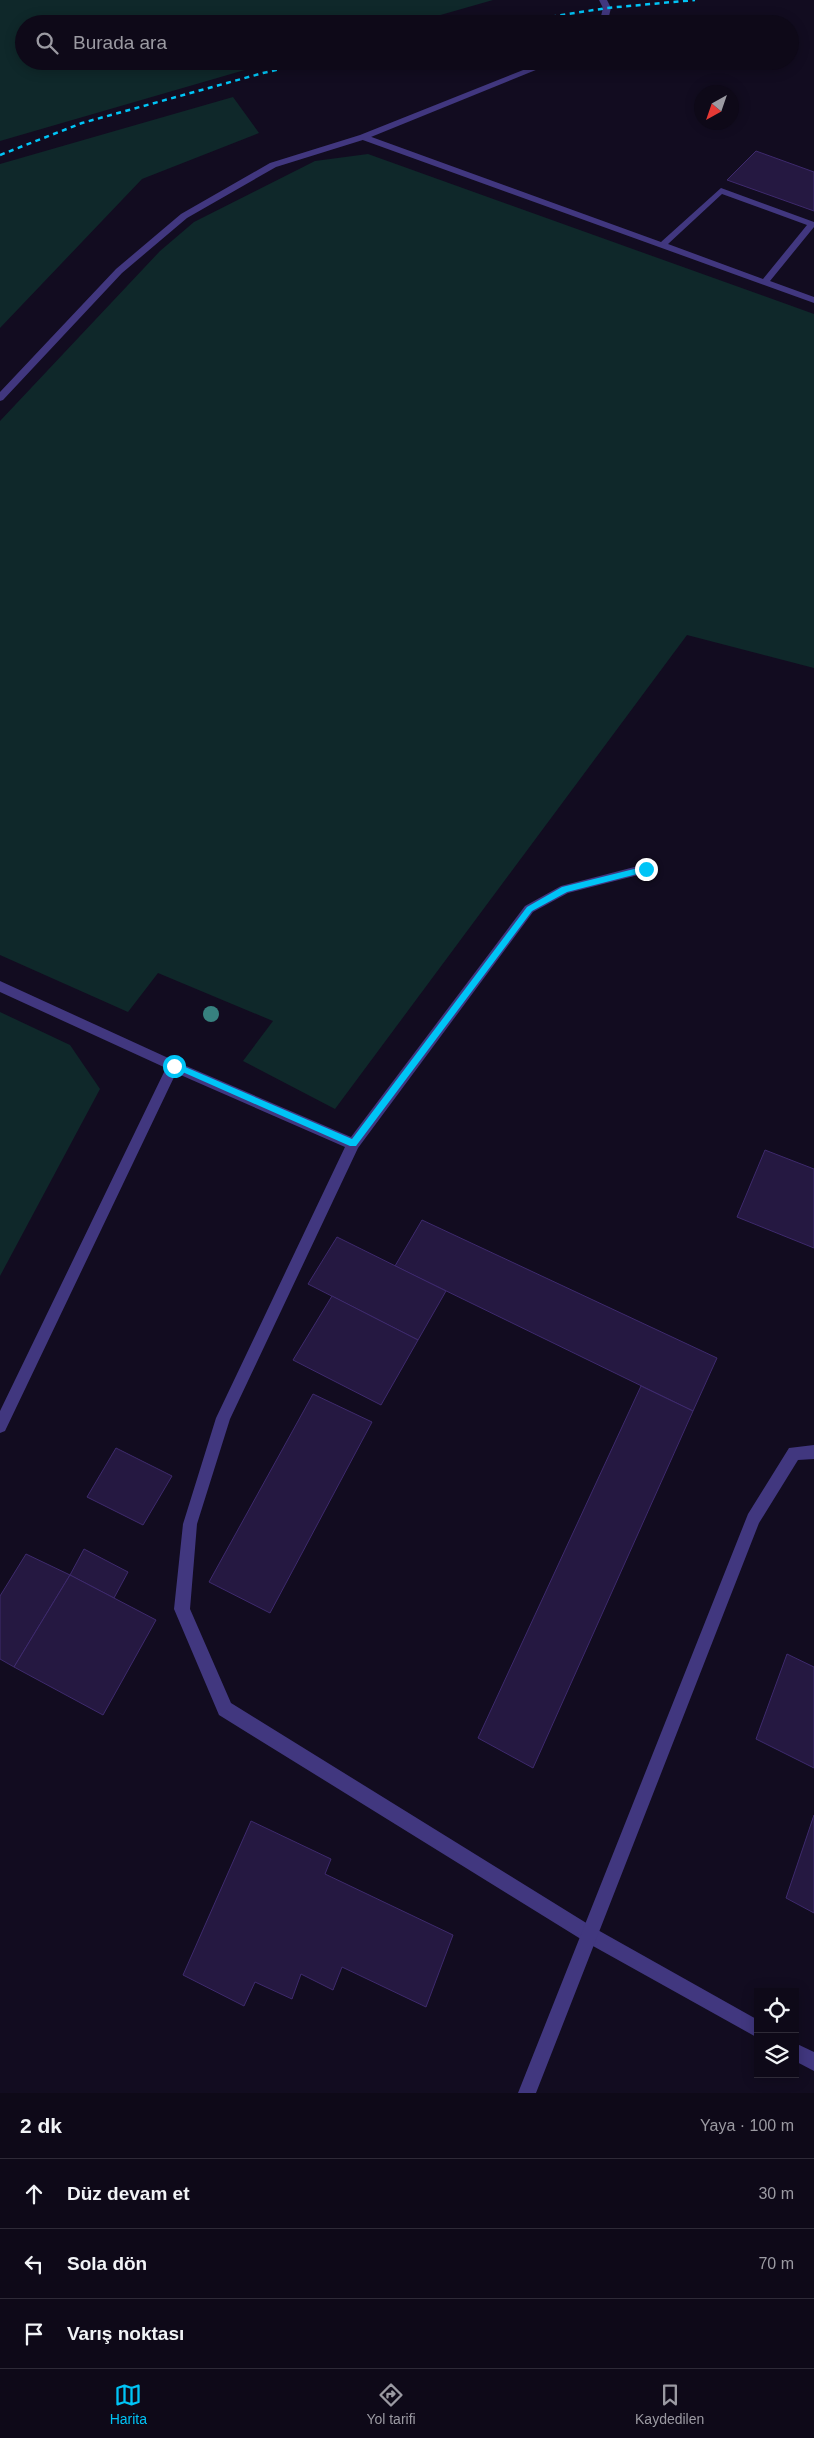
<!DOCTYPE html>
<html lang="tr">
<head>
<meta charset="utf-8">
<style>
  body { margin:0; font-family:Helvetica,sans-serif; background:#1c1725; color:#f1f3f6 }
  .controls { position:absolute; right:15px; bottom:15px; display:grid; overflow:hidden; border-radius:0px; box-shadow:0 2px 12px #0003 }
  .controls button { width:45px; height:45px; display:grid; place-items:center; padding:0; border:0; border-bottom:1px solid #2e2a37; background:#0e0918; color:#f1f3f6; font:25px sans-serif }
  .compass { position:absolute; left:694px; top:85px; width:45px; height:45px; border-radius:50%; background:#0e0918; box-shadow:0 2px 12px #0003; rotate:220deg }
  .stop { position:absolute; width:15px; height:15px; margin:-11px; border:4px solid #00c4f6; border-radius:50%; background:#fff }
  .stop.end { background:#00c4f6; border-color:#fff; box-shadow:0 1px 5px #0008 }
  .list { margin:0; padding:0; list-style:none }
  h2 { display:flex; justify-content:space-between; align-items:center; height:65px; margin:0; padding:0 20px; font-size:21px }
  h2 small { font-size:16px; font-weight:400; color:#9b9aa2 }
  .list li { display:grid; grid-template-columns:32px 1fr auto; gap:15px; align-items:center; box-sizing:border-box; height:70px; padding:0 20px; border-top:1px solid #2e2a37 }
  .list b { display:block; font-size:19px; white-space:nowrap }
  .list em { font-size:16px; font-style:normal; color:#9b9aa2 }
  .icon { flex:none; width:28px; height:28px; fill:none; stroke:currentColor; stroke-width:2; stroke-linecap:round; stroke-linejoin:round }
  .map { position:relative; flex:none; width:814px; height:2093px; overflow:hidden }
  .search { position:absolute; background:#0e0918; box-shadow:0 2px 12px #0003; left:15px; right:15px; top:15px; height:55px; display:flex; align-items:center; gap:12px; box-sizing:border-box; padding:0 18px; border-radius:28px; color:#9b9aa2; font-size:19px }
  .sheet { height:275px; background:#0e0918 }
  nav { display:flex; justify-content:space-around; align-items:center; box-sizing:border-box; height:70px; border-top:1px solid #2e2a37; background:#0e0918; font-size:14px; color:#9b9aa2 }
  nav a { display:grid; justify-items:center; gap:2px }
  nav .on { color:#00c4f6 }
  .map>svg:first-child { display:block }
  .green { fill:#0f282a }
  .building { fill:#251841; stroke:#3e2a6d }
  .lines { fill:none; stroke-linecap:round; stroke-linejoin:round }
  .lane { fill:#41377f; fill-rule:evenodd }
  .street { fill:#41377f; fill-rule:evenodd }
  .rail { stroke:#00c4f6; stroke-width:2.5; stroke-dasharray:5 4.5; stroke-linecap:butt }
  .tree { fill:#37817f }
  .route { fill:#00c4f6 }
</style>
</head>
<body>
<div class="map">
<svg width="814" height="2093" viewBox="0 0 814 2093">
  <rect width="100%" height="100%" fill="#120c20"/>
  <g class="green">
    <polygon points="0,0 493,0 409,24 24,24 24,61 276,61 0,141"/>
    <polygon points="233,97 259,133 142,179 0,328 0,164"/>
    <polygon points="368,154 814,314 814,668 687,635 335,1109 243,1061 273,1021 158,973 128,1012 0,955 0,421 160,251 194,222 315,161"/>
    <polygon points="0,1012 70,1045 100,1089 0,1276"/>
  </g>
  <g class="building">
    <polygon points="756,151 814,172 814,211 727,180"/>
    <polygon points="765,1150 814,1169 814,1248 737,1217"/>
    <polygon points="422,1220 717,1358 693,1411 395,1266"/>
    <polygon points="337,1237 446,1291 418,1340 308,1284"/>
    <polygon points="332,1296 418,1340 381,1405 293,1360"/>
    <polygon points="641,1386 693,1411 533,1768 478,1738"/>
    <polygon points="313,1394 372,1422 270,1613 209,1582"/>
    <polygon points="116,1448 172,1476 143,1525 87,1497"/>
    <polygon points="84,1549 128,1572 114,1598 70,1575"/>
    <polygon points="26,1554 70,1575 14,1667 0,1659 0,1596"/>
    <polygon points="70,1575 156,1620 103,1715 14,1667"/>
    <polygon points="787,1654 814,1667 814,1768 756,1739"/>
    <polygon points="814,1815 814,1913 786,1898"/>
    <polygon points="251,1821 331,1859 325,1874 453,1935 426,2007 342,1967 333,1990 301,1974 292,1999 255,1982 244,2006 183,1975"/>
  </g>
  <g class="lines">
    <g class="lane">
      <path d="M360,135H366L661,242L721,188L814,222V227L770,281L814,297V303L360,139ZM722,194L807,225L763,279L668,244Z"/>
      <polygon points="646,864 652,869 650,872 568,893 533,912 358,1148 230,1419 197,1524 190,1609 231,1703 596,1929 758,2020 758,2038 584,1941 219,1715 174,1609 183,1524 216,1418 345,1147 176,1073 5,1431 0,1433 0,1411 166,1068 0,992 0,981 177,1062 351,1137 525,906 561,886"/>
      <polygon points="795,2043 814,2052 814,2071 795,2061"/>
    </g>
    <g class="street">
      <polygon points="599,0 607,0 611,8 607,24 599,24 603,8"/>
      <polygon points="546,61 558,61 366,139 276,167 187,218 122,273 3,400 0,401 0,392 116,269 181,214 270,163 360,135"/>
      <polygon points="814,1445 814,1459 798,1460 759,1523 536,2093 518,2093 748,1514 789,1448"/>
    </g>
    <g class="rail">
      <polyline points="504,24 607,8 695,0"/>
      <polyline points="0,155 82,123 263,73 316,61"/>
    </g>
  </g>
  <circle class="tree" cx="211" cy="1014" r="8"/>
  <polygon class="route" points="646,866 649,867 649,871 567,892 532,911 356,1146 350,1146 169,1066 174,1062 176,1063 352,1139 527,907 562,887"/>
</svg>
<div class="controls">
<button><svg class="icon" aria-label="locate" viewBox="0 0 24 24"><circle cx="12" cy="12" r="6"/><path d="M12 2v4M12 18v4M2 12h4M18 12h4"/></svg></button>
<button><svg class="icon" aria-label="layers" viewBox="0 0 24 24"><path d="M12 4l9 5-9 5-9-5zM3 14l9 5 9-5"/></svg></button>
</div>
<svg class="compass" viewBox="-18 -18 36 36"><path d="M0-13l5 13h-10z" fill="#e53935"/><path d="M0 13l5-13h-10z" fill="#9b9aa2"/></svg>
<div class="stop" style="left:174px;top:1066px"></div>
<div class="stop end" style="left:646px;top:869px"></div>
<div class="search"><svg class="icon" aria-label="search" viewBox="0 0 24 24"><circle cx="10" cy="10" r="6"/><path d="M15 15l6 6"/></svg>Burada ara</div>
</div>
<section class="sheet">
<h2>2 dk<small>Yaya · 100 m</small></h2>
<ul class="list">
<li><svg class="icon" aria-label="ahead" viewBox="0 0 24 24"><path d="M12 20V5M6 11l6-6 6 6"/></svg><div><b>Düz devam et</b></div><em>30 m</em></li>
<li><svg class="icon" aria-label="left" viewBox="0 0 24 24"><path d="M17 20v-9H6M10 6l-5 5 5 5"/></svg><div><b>Sola dön</b></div><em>70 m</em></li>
<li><svg class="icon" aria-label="arrive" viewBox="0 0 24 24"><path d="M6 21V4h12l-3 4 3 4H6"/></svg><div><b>Varış noktası</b></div></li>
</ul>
</section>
<nav>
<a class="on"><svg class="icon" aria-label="map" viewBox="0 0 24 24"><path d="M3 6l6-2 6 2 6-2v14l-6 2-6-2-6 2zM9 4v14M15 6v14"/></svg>Harita</a>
<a><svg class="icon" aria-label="directions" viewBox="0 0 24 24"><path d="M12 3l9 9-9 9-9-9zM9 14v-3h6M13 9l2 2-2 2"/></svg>Yol tarifi</a>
<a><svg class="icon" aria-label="saved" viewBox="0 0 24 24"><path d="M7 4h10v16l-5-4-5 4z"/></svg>Kaydedilen</a>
</nav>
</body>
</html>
